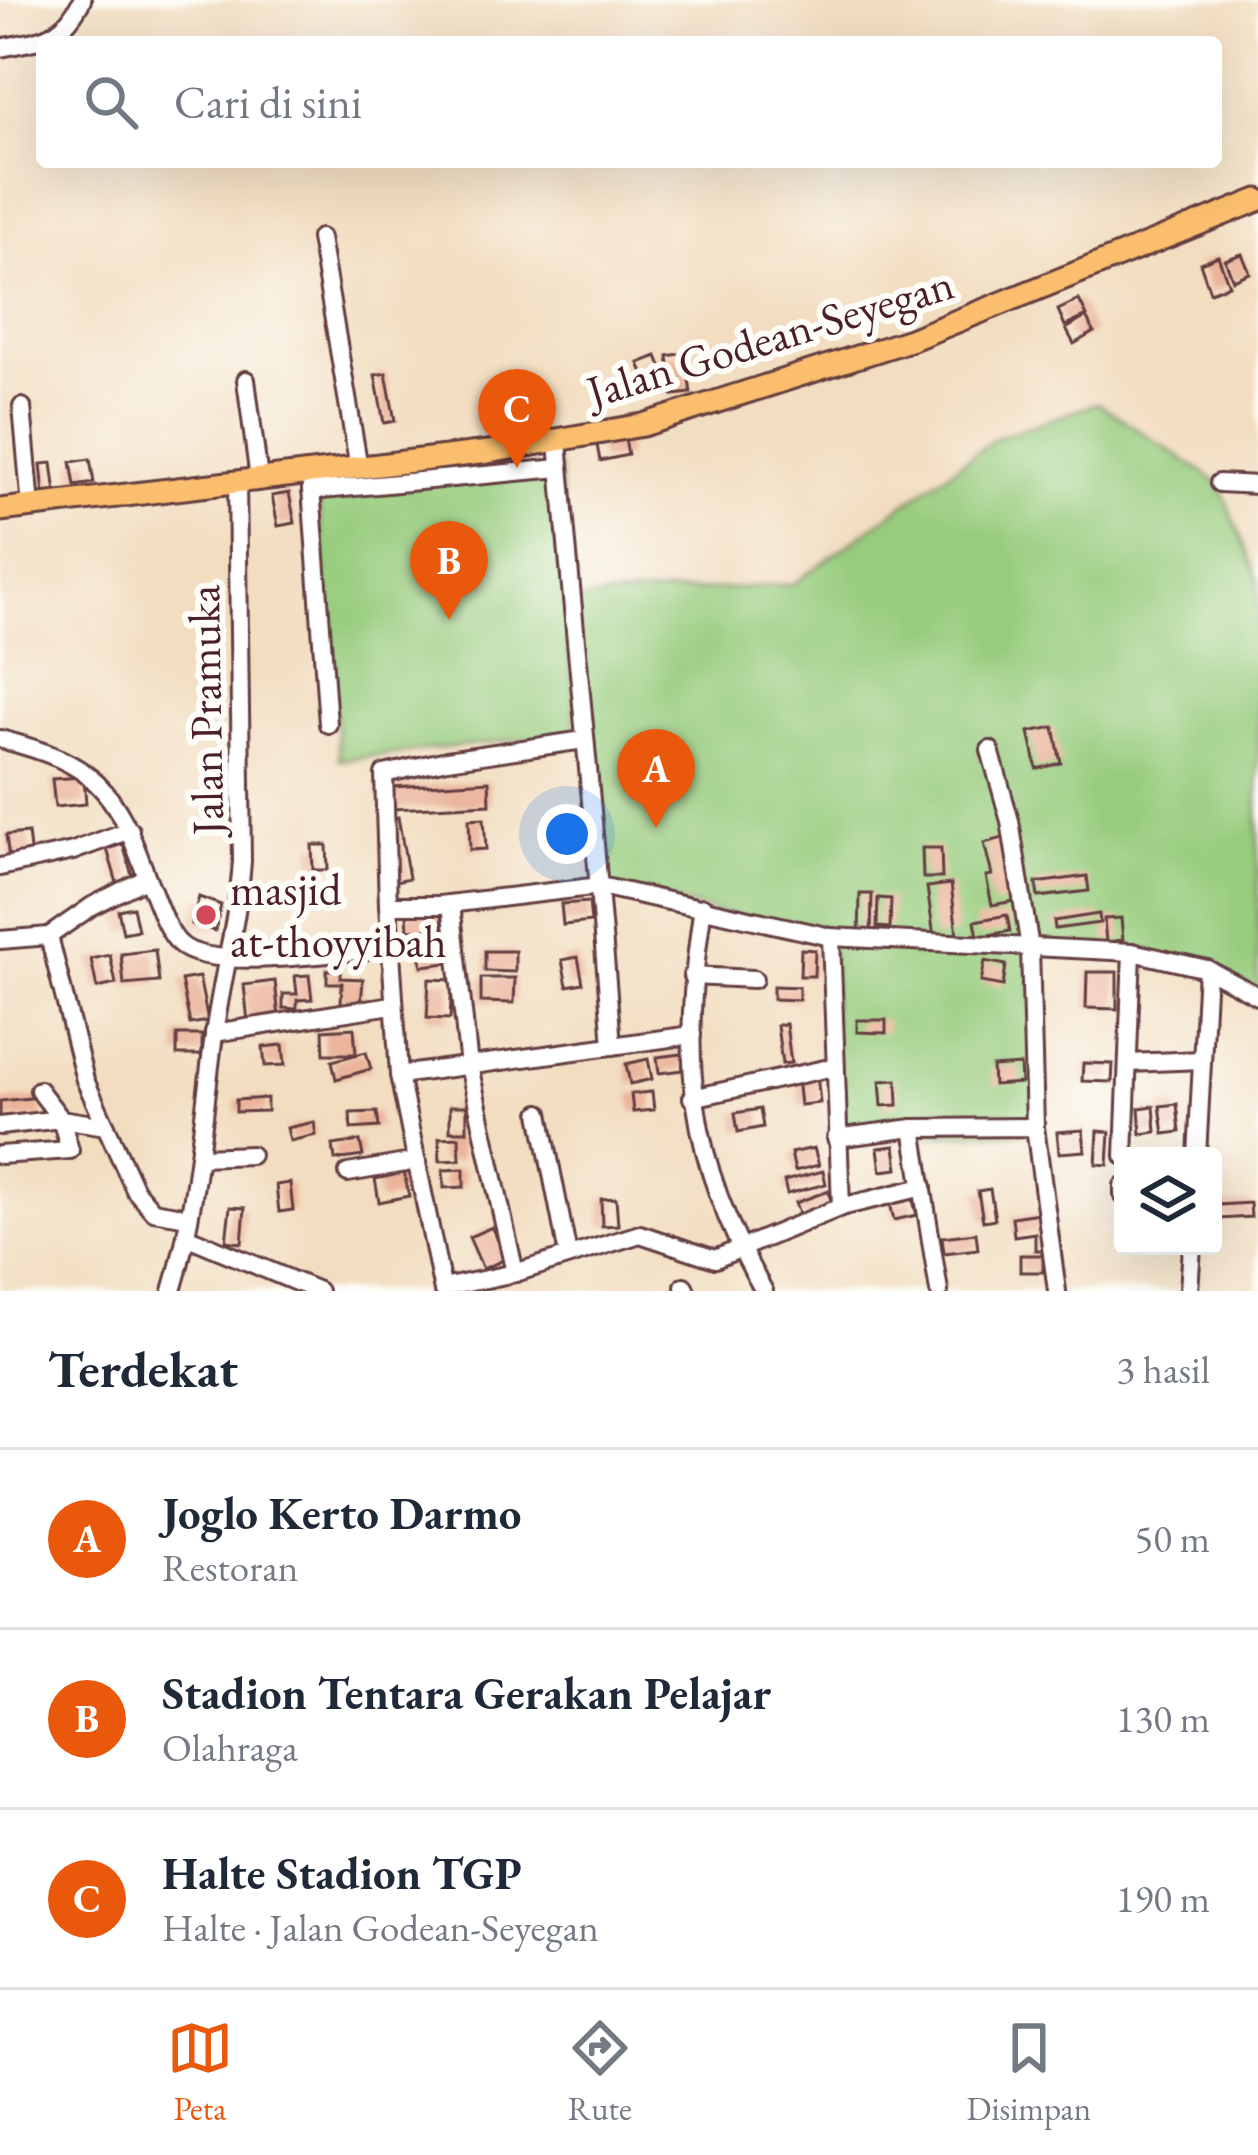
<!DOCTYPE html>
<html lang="id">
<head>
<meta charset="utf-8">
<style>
  body { margin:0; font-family:"EB Garamond",serif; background:#f2f2f3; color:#1f2937 }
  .controls { position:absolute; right:36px; bottom:36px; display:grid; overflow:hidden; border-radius:12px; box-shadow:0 12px 48px #0002 }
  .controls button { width:108px; height:108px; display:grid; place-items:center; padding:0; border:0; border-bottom:3px solid #e0e1e3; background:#fff; color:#1f2937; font:60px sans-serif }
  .you { position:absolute; left:567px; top:834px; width:42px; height:42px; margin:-30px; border:9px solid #fff; border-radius:50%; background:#1a73e8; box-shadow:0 0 0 18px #1a73e833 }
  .badge { display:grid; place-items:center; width:78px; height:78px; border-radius:50%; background:#ea580c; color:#fff; font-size:39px; font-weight:700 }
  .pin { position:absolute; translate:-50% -99px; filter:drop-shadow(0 3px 6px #0008) }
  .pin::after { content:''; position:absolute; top:63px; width:42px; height:36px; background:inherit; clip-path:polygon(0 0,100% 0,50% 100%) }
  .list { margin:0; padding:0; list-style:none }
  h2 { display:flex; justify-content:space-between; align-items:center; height:156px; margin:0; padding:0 48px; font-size:51px }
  h2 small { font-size:39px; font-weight:400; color:#747a83 }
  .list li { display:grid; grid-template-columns:78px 1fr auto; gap:36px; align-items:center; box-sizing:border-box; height:180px; padding:0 48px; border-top:3px solid #e0e1e3 }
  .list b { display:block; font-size:45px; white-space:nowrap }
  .list p { margin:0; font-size:39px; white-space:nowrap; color:#747a83 }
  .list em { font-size:39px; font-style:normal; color:#747a83 }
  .icon { flex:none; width:66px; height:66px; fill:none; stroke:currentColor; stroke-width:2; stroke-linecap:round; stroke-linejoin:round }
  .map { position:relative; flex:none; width:1258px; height:1291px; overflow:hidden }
  .search { position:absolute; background:#fff; box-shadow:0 12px 48px #0002; left:36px; right:36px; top:36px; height:132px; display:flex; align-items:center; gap:30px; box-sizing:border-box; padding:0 42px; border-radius:12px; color:#747a83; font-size:45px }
  .sheet { height:696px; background:#fff }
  nav { display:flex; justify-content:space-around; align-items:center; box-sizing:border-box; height:168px; border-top:3px solid #e0e1e3; background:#fff; font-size:33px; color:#747a83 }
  nav a { display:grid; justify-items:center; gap:6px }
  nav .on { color:#ea580c }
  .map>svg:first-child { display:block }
  .green { fill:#97cc7d; stroke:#707654; stroke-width:3 }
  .building { fill:#ebb49b }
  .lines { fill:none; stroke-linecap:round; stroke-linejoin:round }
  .minor-casing { stroke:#633c41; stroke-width:22 }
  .major-casing { stroke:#633c41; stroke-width:27 }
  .minor { stroke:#fff; stroke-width:16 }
  .major { stroke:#fabe6e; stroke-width:21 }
  .poi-dot { fill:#d1495b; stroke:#fdfcf7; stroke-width:4.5 }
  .labels { text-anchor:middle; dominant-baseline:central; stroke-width:12; stroke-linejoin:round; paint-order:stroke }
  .street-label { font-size:45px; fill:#4a1f2b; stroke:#fdfcf7 }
  .poi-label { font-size:45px; fill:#4a1f2b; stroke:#fdfcf7; text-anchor:start }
</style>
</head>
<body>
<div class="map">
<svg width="1258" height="1291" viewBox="0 0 1258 1291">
  <rect width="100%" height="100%" fill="#fdfcf7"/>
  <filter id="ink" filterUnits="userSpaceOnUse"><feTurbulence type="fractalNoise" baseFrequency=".00833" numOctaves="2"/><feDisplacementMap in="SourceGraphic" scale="24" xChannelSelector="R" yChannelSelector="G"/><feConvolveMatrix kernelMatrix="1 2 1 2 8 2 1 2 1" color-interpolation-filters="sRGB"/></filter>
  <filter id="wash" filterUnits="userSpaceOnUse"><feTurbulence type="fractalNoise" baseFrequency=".004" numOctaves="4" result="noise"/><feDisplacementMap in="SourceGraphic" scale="48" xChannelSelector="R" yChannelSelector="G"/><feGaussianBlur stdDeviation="2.7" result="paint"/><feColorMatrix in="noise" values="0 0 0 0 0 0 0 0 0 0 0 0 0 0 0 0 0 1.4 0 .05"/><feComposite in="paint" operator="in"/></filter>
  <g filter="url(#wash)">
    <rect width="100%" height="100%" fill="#f2ddc0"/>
    <g class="green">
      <polygon points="1098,403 1219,483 1258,580 1258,998 1207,969 1030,947 1037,1132 836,1138 831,937 600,886 572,600 793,584 996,438"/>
      <polygon points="560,468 575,733 339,760 318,490"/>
    </g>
    <g id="blocks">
      <g class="building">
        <polygon points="1242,254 1250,273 1233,280 1225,260"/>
        <polygon points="1218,256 1229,285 1210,292 1200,263"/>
        <polygon points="1079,300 1087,316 1065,326 1058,310"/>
        <polygon points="1086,317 1094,332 1074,344 1066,329"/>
        <polygon points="685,353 691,393 673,395 668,356"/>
        <polygon points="657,356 669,386 651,393 639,363"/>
        <polygon points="386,373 395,421 384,423 375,375"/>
        <polygon points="625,439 628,455 600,461 597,445"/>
        <polygon points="90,459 94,483 75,486 71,462"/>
        <polygon points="52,463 56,494 44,495 41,464"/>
        <polygon points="289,493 295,523 278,526 272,496"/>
        <polygon points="1054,727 1061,763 1037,769 1029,732"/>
        <polygon points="84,777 86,804 55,807 52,779"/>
        <polygon points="489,781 490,804 394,809 393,787"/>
        <polygon points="398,817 409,878 396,881 384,820"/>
        <polygon points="484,818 486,849 470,850 469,819"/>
        <polygon points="28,833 31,858 9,860 6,835"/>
        <polygon points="1007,837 1015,869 1008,871 1014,901 992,905 986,876 992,875 984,843"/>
        <polygon points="123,844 133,879 117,883 107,849"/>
        <polygon points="312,845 327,845 328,870 313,870"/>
        <polygon points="922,848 941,848 942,878 923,878"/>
        <polygon points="1087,876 1089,891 1038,897 1036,883"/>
        <polygon points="951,884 957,934 934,937 927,887"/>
        <polygon points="860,894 872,894 871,936 859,936"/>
        <polygon points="199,897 221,905 215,931 191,924"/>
        <polygon points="878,898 891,899 890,928 877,927"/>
        <polygon points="589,902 591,922 563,925 561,904"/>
        <polygon points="133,907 138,930 123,933 118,910"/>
        <polygon points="442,911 443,928 408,930 407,913"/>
        <polygon points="1099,914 1100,923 1055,929 1054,921"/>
        <polygon points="1007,915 1010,931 978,937 975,921"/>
        <polygon points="1121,918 1123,940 1106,942 1104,919"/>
        <polygon points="445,942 448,963 422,966 419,945"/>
        <polygon points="801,949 815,950 814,976 800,976"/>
        <polygon points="155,950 159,982 124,985 121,954"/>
        <polygon points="485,951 515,951 515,972 485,971"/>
        <polygon points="110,955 116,984 97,988 91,959"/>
        <polygon points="578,957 583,983 567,986 562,960"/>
        <polygon points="985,961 1006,965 1003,986 981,982"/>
        <polygon points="327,970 341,970 341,978 363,979 361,1005 341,1004 342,983 327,983"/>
        <polygon points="1087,972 1117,972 1117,1009 1086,1008"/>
        <polygon points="309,975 312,999 297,1000 297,1009 283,1008 283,994 297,994 295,976"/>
        <polygon points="199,977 208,1021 190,1024 181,980"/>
        <polygon points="481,978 515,978 514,1003 481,1002"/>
        <polygon points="429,979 452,980 450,1019 427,1018"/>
        <polygon points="275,981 279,1018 248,1022 244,985"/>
        <polygon points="773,986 799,987 799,1000 773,999"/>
        <polygon points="857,1020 886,1020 886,1033 857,1032"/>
        <polygon points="786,1024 791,1063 782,1064 777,1025"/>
        <polygon points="354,1028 356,1054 324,1054 323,1030"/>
        <rect x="177" y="1035" width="25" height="20"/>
        <polygon points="283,1045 285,1065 265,1066 263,1047"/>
        <polygon points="366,1052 371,1069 336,1079 332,1061"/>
        <polygon points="682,1054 683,1070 659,1073 657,1057"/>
        <polygon points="648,1059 652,1079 630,1084 626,1064"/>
        <polygon points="1083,1063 1113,1064 1112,1082 1082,1081"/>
        <polygon points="1020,1065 1021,1083 993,1085 992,1067"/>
        <polygon points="817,1075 820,1103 800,1105 797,1078"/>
        <polygon points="897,1080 898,1105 882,1106 880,1081"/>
        <polygon points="652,1092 654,1110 633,1112 631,1094"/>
        <polygon points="40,1097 43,1118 3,1119 0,1115 0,1101"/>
        <polygon points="267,1098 267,1111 236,1112 236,1100"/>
        <polygon points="1177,1104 1180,1132 1164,1134 1160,1106"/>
        <rect x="450" y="1106" width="17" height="25"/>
        <polygon points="1154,1106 1156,1132 1141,1134 1139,1108"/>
        <polygon points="760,1109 763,1127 738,1132 735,1113"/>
        <polygon points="377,1112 379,1127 351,1129 350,1113"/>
        <polygon points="314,1122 316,1135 290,1141 287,1128"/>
        <polygon points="1083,1130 1085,1151 1059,1153 1057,1132"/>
        <polygon points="1098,1131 1110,1132 1108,1165 1096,1164"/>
        <polygon points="459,1137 460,1160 440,1161 439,1138"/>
        <polygon points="360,1141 363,1156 335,1160 333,1145"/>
        <polygon points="895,1146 898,1169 881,1171 878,1148"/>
        <polygon points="814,1148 819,1165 795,1171 791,1153"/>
        <polygon points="464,1169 464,1187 444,1188 443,1170"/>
        <polygon points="823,1171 826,1184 787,1194 784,1181"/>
        <polygon points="404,1173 409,1196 379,1202 375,1179"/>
        <polygon points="290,1183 293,1210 279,1212 276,1185"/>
        <polygon points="990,1189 995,1219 983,1221 978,1191"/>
        <polygon points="828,1191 833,1206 801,1218 795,1203"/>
        <polygon points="912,1197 917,1215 894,1220 890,1203"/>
        <polygon points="616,1198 618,1225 602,1226 601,1199"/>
        <polygon points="1250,1203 1251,1217 1219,1219 1218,1205"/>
        <polygon points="230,1207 245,1208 242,1243 226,1241"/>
        <polygon points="1039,1213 1042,1250 1035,1250 1035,1233 1014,1236 1012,1217"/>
        <polygon points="492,1227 506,1259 483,1269 469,1237"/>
        <polygon points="976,1233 978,1249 944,1253 942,1237"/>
        <rect x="1020" y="1255" width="23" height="17"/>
      </g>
    </g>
  </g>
  <g filter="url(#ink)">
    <use href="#blocks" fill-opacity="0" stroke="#633c41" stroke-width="3"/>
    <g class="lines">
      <defs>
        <g id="minor">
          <path d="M0,48C42,39 61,41 82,0"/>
          <polyline points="320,238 359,468"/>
          <polyline points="246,380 259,479"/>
          <polyline points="22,407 31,507"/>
          <path d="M558,442C575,644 597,844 612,1046"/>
          <polyline points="310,474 328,724"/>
          <polyline points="1219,483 1258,485"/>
          <polyline points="311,491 560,468"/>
          <path d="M0,739C94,763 115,787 147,878"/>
          <polyline points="990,750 1010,821 1030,948 1035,1127"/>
          <polyline points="0,867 73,851 130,830"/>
          <polyline points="451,904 469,1066 515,1273"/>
          <polyline points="388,905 384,774 447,760 584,740"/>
          <path d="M703,907C680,1058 687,1157 764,1291"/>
          <polyline points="49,936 85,1080 135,1190 153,1211 188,1217"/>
          <polyline points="831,937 841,1207"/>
          <path d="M0,940L49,936L92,906L147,878C156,897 164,929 180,944C209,973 346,951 389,948"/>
          <polyline points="1207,969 1258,996"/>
          <polyline points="692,976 754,979"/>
          <polyline points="214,1033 392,1005"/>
          <polyline points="1128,1063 1202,1060"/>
          <polyline points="399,1075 692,1035"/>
          <polyline points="692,1098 834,1067"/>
          <polyline points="540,1113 568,1255"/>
          <polyline points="0,1126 61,1119 39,1090"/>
          <polyline points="913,1128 939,1291"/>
          <polyline points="836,1138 913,1128 1035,1127 1057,1291"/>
          <polyline points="0,1155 70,1150 61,1119 106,1126"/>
          <polyline points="1124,1156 1132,952"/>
          <polyline points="201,1157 251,1155"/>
          <polyline points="348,1173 417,1161"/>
          <polyline points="1123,1195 1123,1186"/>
          <polyline points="188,1237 318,1291"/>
          <polyline points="684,1286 686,1291"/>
          <polyline points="443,1288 515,1273 640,1234 715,1259 841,1207 923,1187"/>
          <path d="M172,1291C197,1207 202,1122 214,1035C222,977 238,920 242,861L237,481"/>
          <polyline points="443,1291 399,1075 388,905 440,905 600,886 831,937 1132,952 1207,969 1197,1156"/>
          <polyline points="1189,1291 1192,1246"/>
        </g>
        <polyline id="major" points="0,510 488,452 643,425 910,340 1258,200"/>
      </defs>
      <use href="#minor" class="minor-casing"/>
      <use href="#major" class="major-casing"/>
      <use href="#minor" class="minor"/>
      <use href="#major" class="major"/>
    </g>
  </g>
  <circle class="poi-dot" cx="206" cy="915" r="12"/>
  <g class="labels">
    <g class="street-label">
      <text transform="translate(770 337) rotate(-17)">Jalan Godean-Seyegan</text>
      <text transform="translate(205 710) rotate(-91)">Jalan Pramuka</text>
    </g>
    <g class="poi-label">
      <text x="230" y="889">masjid<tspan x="230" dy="52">at-thoyyibah</tspan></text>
    </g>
  </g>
</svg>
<div class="controls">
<button><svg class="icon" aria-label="layers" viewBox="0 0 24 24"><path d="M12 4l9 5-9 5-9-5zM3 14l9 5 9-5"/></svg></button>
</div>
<div class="you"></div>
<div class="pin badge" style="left:656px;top:828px">A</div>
<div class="pin badge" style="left:449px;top:620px">B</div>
<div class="pin badge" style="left:517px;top:468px">C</div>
<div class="search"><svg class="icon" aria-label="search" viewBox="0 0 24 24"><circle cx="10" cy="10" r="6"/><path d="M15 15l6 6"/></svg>Cari di sini</div>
</div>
<section class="sheet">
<h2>Terdekat<small>3 hasil</small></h2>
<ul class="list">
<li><span class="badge">A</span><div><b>Joglo Kerto Darmo</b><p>Restoran</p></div><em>50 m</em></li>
<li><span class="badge">B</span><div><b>Stadion Tentara Gerakan Pelajar</b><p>Olahraga</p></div><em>130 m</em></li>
<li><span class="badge">C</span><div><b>Halte Stadion TGP</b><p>Halte · Jalan Godean-Seyegan</p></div><em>190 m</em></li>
</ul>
</section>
<nav>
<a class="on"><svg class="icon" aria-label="map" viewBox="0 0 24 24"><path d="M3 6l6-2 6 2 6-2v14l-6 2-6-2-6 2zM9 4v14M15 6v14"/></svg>Peta</a>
<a><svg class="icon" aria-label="directions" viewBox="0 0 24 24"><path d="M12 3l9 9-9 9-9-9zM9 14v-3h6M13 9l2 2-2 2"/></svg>Rute</a>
<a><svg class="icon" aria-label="saved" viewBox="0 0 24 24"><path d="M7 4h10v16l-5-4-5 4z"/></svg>Disimpan</a>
</nav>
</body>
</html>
